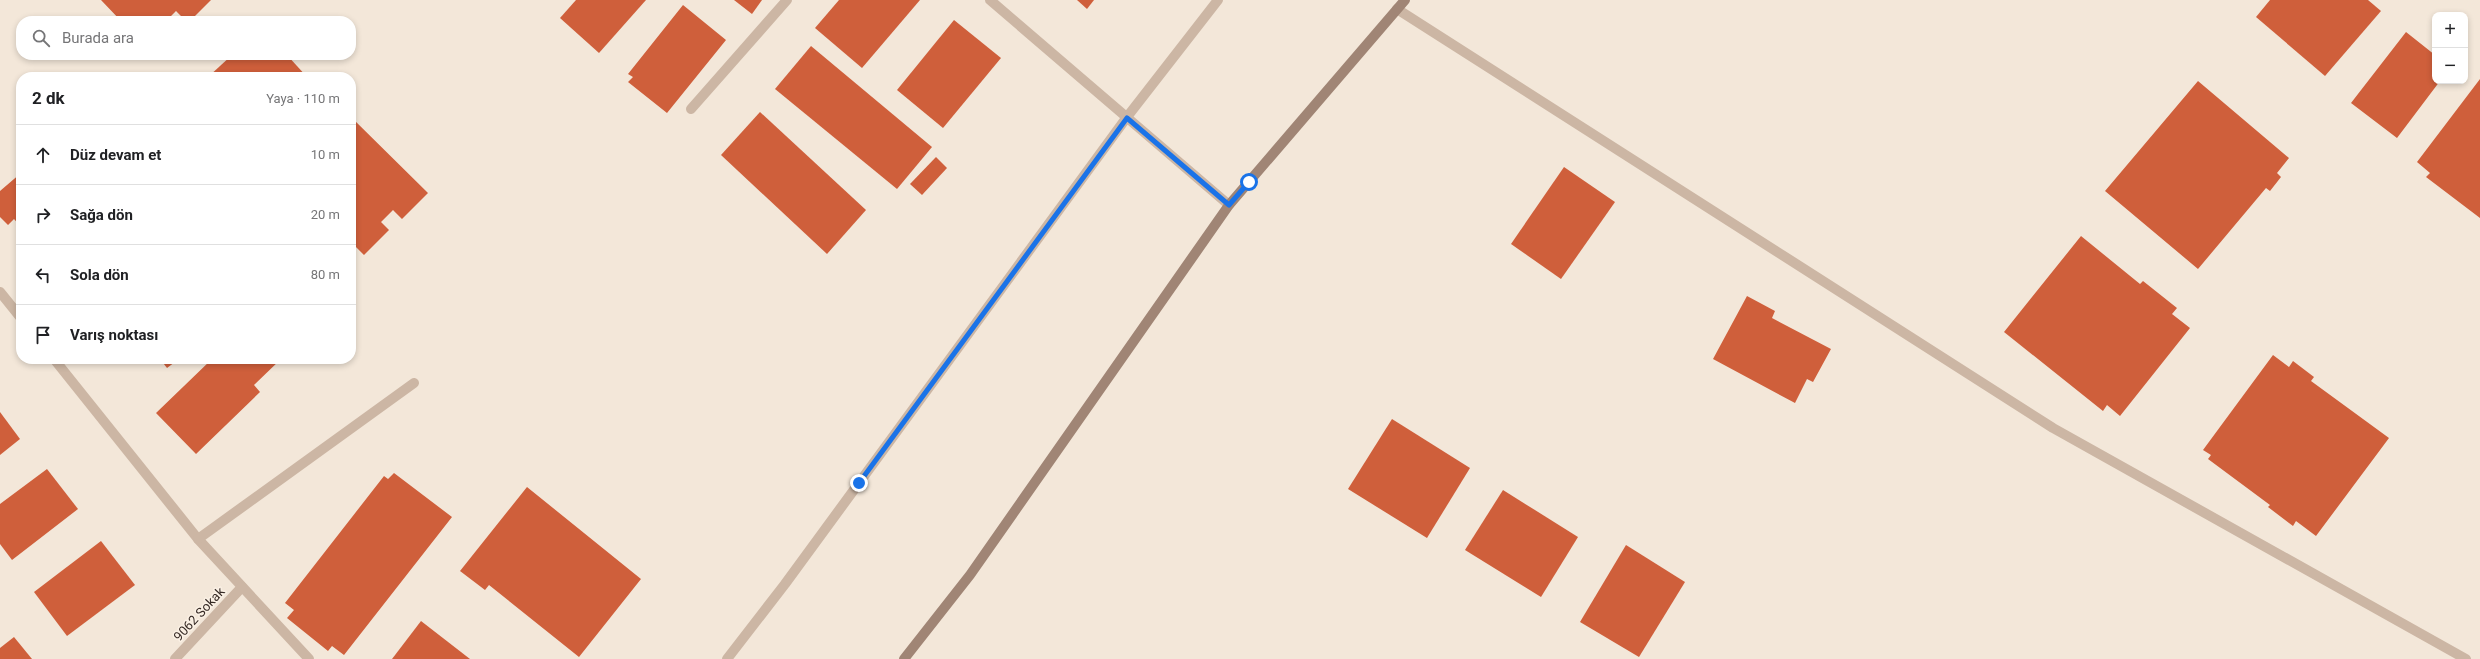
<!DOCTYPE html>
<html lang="tr">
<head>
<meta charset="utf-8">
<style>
  body { margin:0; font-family:Roboto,sans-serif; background:#f6f6f6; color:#202124 }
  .controls { position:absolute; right:12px; top:12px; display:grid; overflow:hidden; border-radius:8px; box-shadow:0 2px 6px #0003 }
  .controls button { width:36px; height:36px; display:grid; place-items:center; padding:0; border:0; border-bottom:1px solid #e0e0e0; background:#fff; color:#202124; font:20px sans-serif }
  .stop { position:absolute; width:12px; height:12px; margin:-9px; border:3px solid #1a73e8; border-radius:50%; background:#fff }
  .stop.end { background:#1a73e8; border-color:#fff; box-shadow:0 1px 4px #0008 }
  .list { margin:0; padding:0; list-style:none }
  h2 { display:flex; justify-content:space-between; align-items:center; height:52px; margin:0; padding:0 16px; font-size:17px }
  h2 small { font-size:13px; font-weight:400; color:#757577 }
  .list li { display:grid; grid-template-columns:26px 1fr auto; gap:12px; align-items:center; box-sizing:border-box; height:60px; padding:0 16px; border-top:1px solid #e0e0e0 }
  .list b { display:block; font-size:15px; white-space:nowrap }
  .list em { font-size:13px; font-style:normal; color:#757577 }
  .icon { flex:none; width:22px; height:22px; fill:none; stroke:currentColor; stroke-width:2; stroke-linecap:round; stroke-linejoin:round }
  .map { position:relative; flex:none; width:2480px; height:659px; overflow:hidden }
  .search { position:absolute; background:#fff; box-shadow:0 2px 6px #0003; left:16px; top:16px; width:340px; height:44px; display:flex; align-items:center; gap:10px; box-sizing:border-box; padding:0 14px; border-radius:16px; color:#757577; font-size:15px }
  .panel { position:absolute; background:#fff; box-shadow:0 2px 6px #0003; left:16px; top:72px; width:340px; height:292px; border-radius:16px }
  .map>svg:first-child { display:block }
  .building { fill:#cf5f3b }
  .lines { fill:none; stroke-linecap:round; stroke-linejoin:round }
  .minor { stroke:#ccb6a4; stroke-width:10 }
  .tertiary { stroke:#ccb6a4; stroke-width:10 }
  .secondary { stroke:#a08575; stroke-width:10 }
  .route { stroke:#1a73e8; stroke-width:5 }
  .labels { text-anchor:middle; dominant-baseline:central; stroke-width:3; stroke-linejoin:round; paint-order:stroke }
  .street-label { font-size:13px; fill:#372b26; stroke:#fbf1e5 }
</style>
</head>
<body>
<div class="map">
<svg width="2480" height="659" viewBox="0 0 2480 659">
  <rect width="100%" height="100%" fill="#f3e7d9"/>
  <g class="building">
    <polygon points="101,0 211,0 190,21 186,21 176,11 166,21 121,21"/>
    <polygon points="576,0 646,0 599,53 560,18"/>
    <polygon points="734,0 762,0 752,14"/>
    <polygon points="839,0 920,0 862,68 815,28"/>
    <polygon points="1077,0 1094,0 1087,9"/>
    <polygon points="2270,0 2368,0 2381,11 2325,76 2256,17"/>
    <polygon points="683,5 726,40 667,113 628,82 633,77 628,74"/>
    <polygon points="954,20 1001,58 943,128 897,90"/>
    <polygon points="2406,32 2435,55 2435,81 2440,81 2397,138 2351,103"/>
    <polygon points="811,46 932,147 897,189 775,89"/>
    <polygon points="232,55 287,55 307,77 208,77"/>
    <polygon points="2480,79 2480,218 2426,177 2430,173 2417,162"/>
    <polygon points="2198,81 2289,158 2277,173 2281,177 2270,191 2266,188 2198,269 2105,191"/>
    <polygon points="760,112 866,210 827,254 721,155"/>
    <polygon points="351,117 428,193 402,219 393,210 381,222 389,230 364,255 351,242"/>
    <polygon points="936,157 947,168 922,195 910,184"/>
    <polygon points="1564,167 1615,202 1561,279 1511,244"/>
    <polygon points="21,173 21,227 14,219 8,225 0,217 0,191"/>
    <polygon points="2081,236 2140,284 2143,281 2177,308 2172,314 2190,328 2120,416 2107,405 2103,411 2004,332"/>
    <polygon points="1747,296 1775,311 1772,318 1831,349 1813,382 1807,379 1795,403 1713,359"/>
    <polygon points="2273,355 2289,367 2293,361 2314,377 2311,381 2389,438 2316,536 2296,521 2293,526 2268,507 2270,505 2208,459 2211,455 2203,450"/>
    <polygon points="160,359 179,359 167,368"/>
    <polygon points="212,359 281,359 254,385 260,392 196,454 156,413"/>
    <polygon points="0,412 20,439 0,455"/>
    <polygon points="1392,419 1470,468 1427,538 1348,489"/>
    <polygon points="47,469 78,509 12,560 0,544 0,504"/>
    <polygon points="394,473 452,517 344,655 332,646 328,651 287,618 294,610 285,603 384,476 388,479"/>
    <polygon points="527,487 641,579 579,657 489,585 485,590 460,571"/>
    <polygon points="1503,490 1578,537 1541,597 1465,550"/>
    <polygon points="101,541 135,585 67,636 34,592"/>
    <polygon points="1626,545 1685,582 1639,657 1580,622"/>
    <polygon points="421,621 470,659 392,659"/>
    <polygon points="14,637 32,659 0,659 0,648"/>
  </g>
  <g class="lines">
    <g class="minor">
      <polyline points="990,0 1229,205"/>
      <polyline points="1397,9 2053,428 2466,659"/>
      <polyline points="691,109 787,0"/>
      <polyline points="0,292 21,318"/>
      <polyline points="54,359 198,539 309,659"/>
      <polyline points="198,539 414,383"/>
      <polyline points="175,659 242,587"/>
    </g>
    <polyline class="tertiary" points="727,659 785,584 1127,117 1218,0"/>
    <polyline class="secondary" points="904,659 970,575 1229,205 1405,0"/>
  </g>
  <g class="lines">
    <polyline class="route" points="859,483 1127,118 1229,205 1249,182"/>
  </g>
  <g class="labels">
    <g class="street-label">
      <text transform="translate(199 614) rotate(-47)">9062 Sokak</text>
    </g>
  </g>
</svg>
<div class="controls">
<button>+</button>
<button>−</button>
</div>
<div class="stop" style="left:1249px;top:182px"></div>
<div class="stop end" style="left:859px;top:483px"></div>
<div class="search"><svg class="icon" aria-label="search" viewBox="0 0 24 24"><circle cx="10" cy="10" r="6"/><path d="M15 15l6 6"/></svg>Burada ara</div>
<section class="panel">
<h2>2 dk<small>Yaya · 110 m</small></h2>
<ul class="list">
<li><svg class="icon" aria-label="ahead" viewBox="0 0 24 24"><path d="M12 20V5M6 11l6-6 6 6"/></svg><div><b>Düz devam et</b></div><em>10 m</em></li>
<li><svg class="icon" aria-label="right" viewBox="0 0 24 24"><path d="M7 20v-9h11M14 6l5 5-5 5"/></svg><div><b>Sağa dön</b></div><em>20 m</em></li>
<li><svg class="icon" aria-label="left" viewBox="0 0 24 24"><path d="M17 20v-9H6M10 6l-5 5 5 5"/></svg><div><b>Sola dön</b></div><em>80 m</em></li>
<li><svg class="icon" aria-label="arrive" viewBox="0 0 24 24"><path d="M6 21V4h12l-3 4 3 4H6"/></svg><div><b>Varış noktası</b></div></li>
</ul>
</section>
</div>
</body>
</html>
